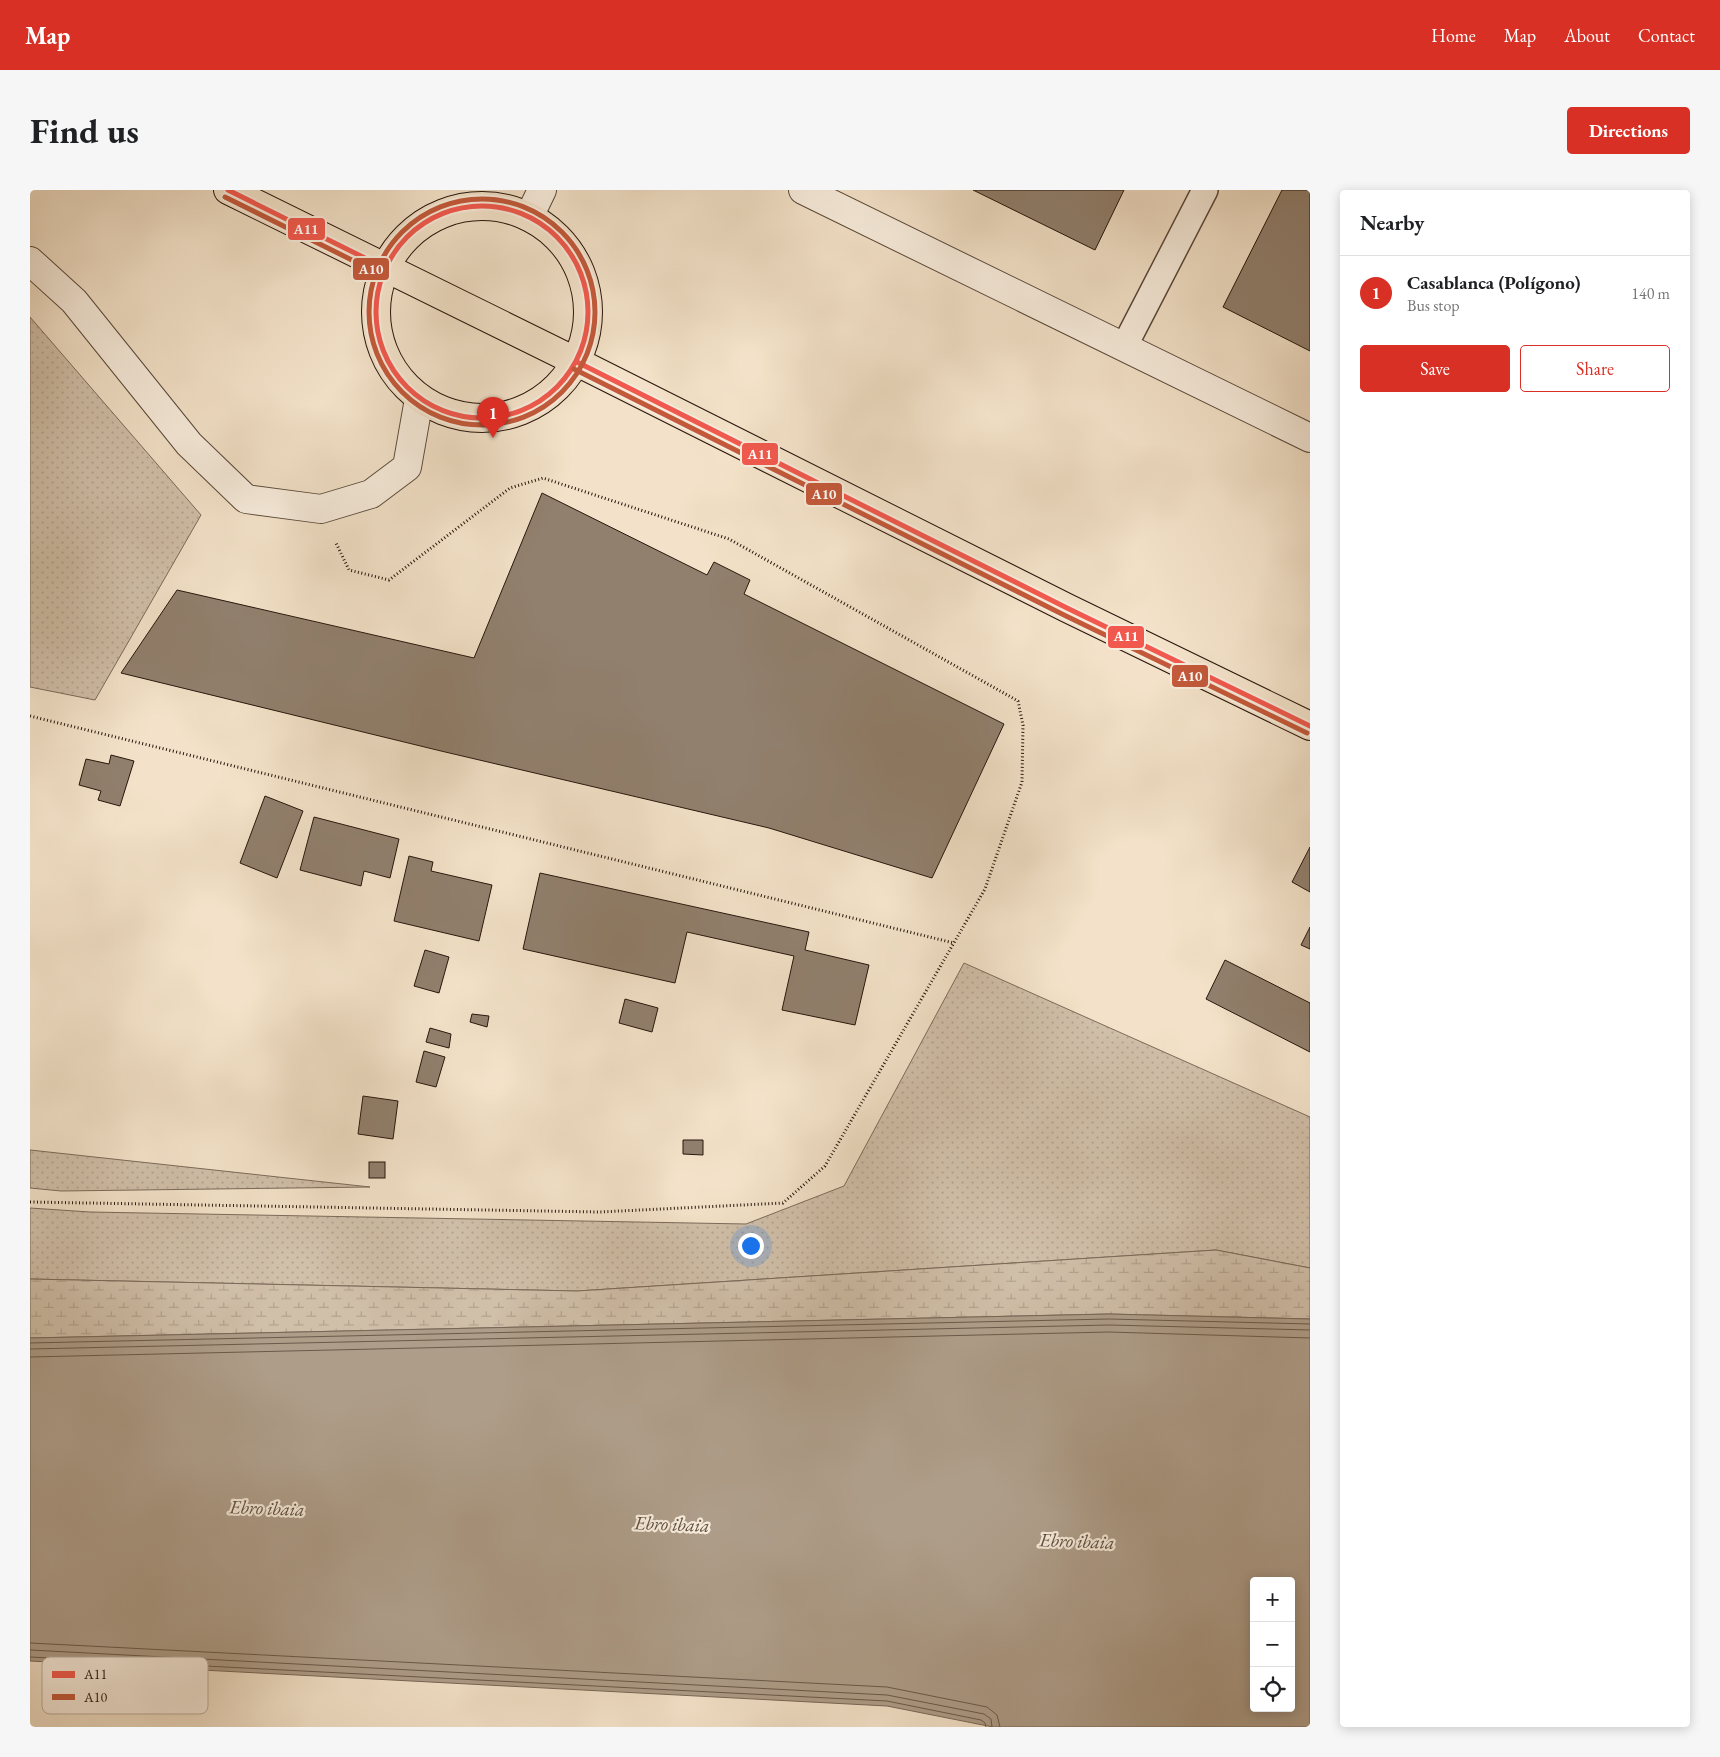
<!DOCTYPE html>
<html lang="en">
<head>
<meta charset="utf-8">
<style>
  body { margin:0; font-family:"EB Garamond",serif; background:#f6f6f6; color:#202124 }
  .controls { position:absolute; right:15px; bottom:15px; display:grid; overflow:hidden; border-radius:5px; box-shadow:0 2px 12px #0003 }
  .controls button { width:45px; height:45px; display:grid; place-items:center; padding:0; border:0; border-bottom:1px solid #e0e0e0; background:#fff; color:#202124; font:25px sans-serif }
  .you { position:absolute; left:720px; top:1055px; width:18px; height:18px; margin:-12px; border:4px solid #fff; border-radius:50%; background:#1a73e8; box-shadow:0 0 0 8px #1a73e833 }
  .badge { display:grid; place-items:center; width:32px; height:32px; border-radius:50%; background:#d93025; color:#fff; font-size:16px; font-weight:700 }
  .pin { position:absolute; translate:-50% -41px; filter:drop-shadow(0 1px 2px #0008) }
  .pin::after { content:''; position:absolute; top:26px; width:18px; height:15px; background:inherit; clip-path:polygon(0 0,100% 0,50% 100%) }
  .list { margin:0; padding:0; list-style:none }
  h2 { display:flex; justify-content:space-between; align-items:center; height:65px; margin:0; padding:0 20px; font-size:21px }
  h2 small { font-size:16px; font-weight:400; color:#757577 }
  .list li { display:grid; grid-template-columns:32px 1fr auto; gap:15px; align-items:center; box-sizing:border-box; height:75px; padding:0 20px; border-top:1px solid #e0e0e0 }
  .list b { display:block; font-size:19px; white-space:nowrap }
  .list p { margin:0; font-size:16px; white-space:nowrap; color:#757577 }
  .list em { font-size:16px; font-style:normal; color:#757577 }
  .actions { display:flex; gap:10px; padding:15px 20px }
  .actions a { flex:1; padding:11px 0; border:1px solid #d93025; border-radius:5px; text-align:center; font-size:18px; color:#d93025 }
  .actions .main { background:#d93025; color:#fff }
  .icon { flex:none; width:28px; height:28px; fill:none; stroke:currentColor; stroke-width:2; stroke-linecap:round; stroke-linejoin:round }
  .map { position:relative; flex:none; width:1280px; height:1537px; overflow:hidden; border-radius:5px }
  header { display:flex; align-items:center; gap:30px; box-sizing:border-box; height:70px; padding:0 25px; background:#d93025; color:#fff }
  header strong { font-size:24px }
  nav { display:flex; gap:28px; margin-inline-start:auto; font-size:18px }
  .intro { display:flex; align-items:center; justify-content:space-between; box-sizing:border-box; height:120px; padding:0 30px }
  h1 { margin:0; font-size:35px }
  .button { padding:12px 22px; border-radius:5px; background:#d93025; color:#fff; font-size:18px; font-weight:700 }
  main { display:flex; gap:30px; padding:0 30px }
  aside { flex:1; background:#fff; border-radius:5px; box-shadow:0 2px 12px #0003 }
  .map>svg:first-child { display:block }
  .grass { fill:url(#grass-dots); stroke:#7c6a5a }
  .wetland { fill:url(#wetland-marsh); stroke:#7c6a5a }
  .water { fill:#ae9d89; stroke:#786757; fill-rule:evenodd }
  .lines { fill:none; stroke-linecap:round; stroke-linejoin:round }
  .shore { stroke:#6a5a4a; stroke-width:1 }
  .building { fill:#91806e; stroke:#27160c }
  .service-casing { stroke:#5a493b; stroke-width:28 }
  .minor-casing { stroke:#5a493b; stroke-width:30 }
  .primary-casing { stroke:#27160c; stroke-width:30 }
  .path { stroke:#27160c; stroke-width:3; stroke-dasharray:1 2.5; stroke-linecap:butt }
  .service { stroke:#f7ecdc; stroke-width:25 }
  .minor { stroke:#f7ecdc; stroke-width:28 }
  .primary { stroke:#f3e2c9; stroke-width:28 }
  .bus-1-casing { stroke:#f7ecdc; stroke-width:9 }
  .bus-2-casing { stroke:#f7ecdc; stroke-width:9 }
  .bus-1 { stroke:#f2594e; stroke-width:5 }
  .bus-2 { stroke:#c3593a; stroke-width:5 }
  .labels { text-anchor:middle; dominant-baseline:central; stroke-width:4.5; stroke-linejoin:round; paint-order:stroke }
  .water-label { font-size:19px; font-style:italic; fill:#5d4c3e; stroke:#f7ecdc }
  .key { fill:#f7ecdc; stroke:#b9ac9e; stroke-width:1 }
  .key-label { font-size:14px; fill:#27160c }
  .line-badge { stroke:#f7ecdc; stroke-width:2 }
  .badge-label { font-size:14px; text-anchor:middle; font-weight:bold; fill:#fff }
</style>
</head>
<body>
<header>
<strong>Map</strong>
<nav><a>Home</a><a>Map</a><a>About</a><a>Contact</a></nav>
</header>
<div class="intro"><h1>Find us</h1><a class="button">Directions</a></div>
<main>
<div class="map">
<svg width="1280" height="1537" viewBox="0 0 1280 1537">
  <defs>
    <pattern id="grass-dots" width="8" height="8" patternUnits="userSpaceOnUse" patternTransform="scale(1.25)"><rect width="8" height="8" fill="#d0bfa9"/><path d="M2 2h.1M6 6h.1" fill="none" stroke="#b3a390" stroke-width="1.8" stroke-linecap="round"/></pattern>
    <pattern id="wetland-marsh" width="20" height="14" patternUnits="userSpaceOnUse" patternTransform="scale(1.25)"><rect width="20" height="14" fill="#d0bfa9"/><path d="M1 5h8M5 5V1M11 12h8M15 12V8" fill="none" stroke="#b3a390"/></pattern>
  </defs>
  <rect width="100%" height="100%" fill="#f3e2c9"/>
  <filter id="stains"><feTurbulence type="fractalNoise" baseFrequency=".004" numOctaves="4"/><feColorMatrix values="0 0 0 0 .2 0 0 0 0 .09 0 0 0 0 .02 0 0 0 .5 -.17"/></filter>
  <radialGradient id="worn" r=".72"><stop offset=".6" stop-color="#630" stop-opacity="0"/><stop offset="1" stop-color="#630" stop-opacity=".3"/></radialGradient>
  <g class="grass">
    <polygon points="0,127 171,325 65,510 0,497"/>
    <polygon points="934,773 1280,927 1280,1078 1186,1060 547,1101 0,1089 0,1018 60,1022 716,1034 814,996"/>
    <polygon points="0,960 340,997 31,1001 0,998"/>
  </g>
  <polygon class="wetland" points="1186,1060 1280,1078 1280,1129 1079,1124 0,1148 0,1089 547,1101"/>
  <path class="water" d="M1079,1124L1280,1129V1537H963L857,1516L0,1471V1148ZM1224,1391H1261V1518H1224Z"/>
  <g class="lines">
    <g class="shore">
      <polyline points="0,1153 1079,1129 1280,1134"/>
      <polyline points="0,1159 1079,1135 1280,1140"/>
      <polyline points="0,1167 1079,1142 1280,1148"/>
      <polyline points="0,1453 857,1497 957,1517 967,1525 970,1537"/>
      <polyline points="0,1460 857,1505 954,1524 961,1529 962,1537"/>
      <polyline points="0,1467 857,1511 951,1530 955,1533 956,1537"/>
    </g>
  </g>
  <g class="building">
    <polygon points="943,0 1094,0 1065,60"/>
    <polygon points="1252,0 1280,0 1280,161 1193,117"/>
    <polygon points="512,303 677,385 684,372 720,390 714,404 974,534 902,688 739,638 411,561 91,483 147,400 444,468"/>
    <polygon points="81,565 104,571 90,616 68,610 71,601 49,595 56,569 79,574"/>
    <polygon points="235,606 273,621 247,688 210,673"/>
    <polygon points="284,627 369,649 360,688 334,681 331,696 270,680"/>
    <polygon points="1280,657 1280,702 1262,692"/>
    <polygon points="379,666 403,672 401,681 462,695 449,751 364,731"/>
    <polygon points="510,683 779,742 775,760 839,775 825,835 752,820 764,766 657,742 645,793 493,759"/>
    <polygon points="1280,737 1280,759 1271,755"/>
    <polygon points="395,760 419,767 409,803 384,796"/>
    <polygon points="1195,770 1280,813 1280,862 1176,809"/>
    <polygon points="595,809 628,818 622,842 589,833"/>
    <polygon points="442,824 459,826 457,837 440,832"/>
    <polygon points="400,838 421,844 419,858 396,852"/>
    <polygon points="394,861 415,867 406,897 386,892"/>
    <polygon points="333,906 368,911 363,949 328,944"/>
    <polygon points="653,950 673,950 673,965 653,964"/>
    <rect x="339" y="972" width="16" height="16"/>
  </g>
  <g class="lines">
    <defs>
      <polyline id="service" points="1094,157 1175,0"/>
      <g id="minor">
        <polyline points="773,0 1280,248"/>
        <polyline points="499,27 512,0"/>
        <polyline points="0,71 44,111 159,254 216,309 291,319 341,304 377,277 389,209"/>
      </g>
      <g id="primary">
        <polyline points="198,0 547,172 1037,418 1280,536"/>
        <circle cx="452" cy="122" r="106"/>
      </g>
    </defs>
    <use href="#service" class="service-casing"/>
    <use href="#minor" class="minor-casing"/>
    <use href="#primary" class="primary-casing"/>
    <g class="path">
      <polyline points="0,526 924,753"/>
      <polyline points="0,1012 570,1022 753,1013 795,976 955,699 992,592 993,535 988,511 699,349 513,288 480,298 359,390 319,380 306,353"/>
    </g>
    <use href="#service" class="service"/>
    <use href="#minor" class="minor"/>
    <use href="#primary" class="primary"/>
    <defs>
      <g id="bus-1">
        <polyline points="198,0 355,78"/>
        <circle cx="452" cy="122" r="106"/>
        <polyline points="547,172 1037,418 1280,536"/>
      </g>
      <g id="bus-2">
        <polyline points="195,7 352,85"/>
        <circle cx="452" cy="122" r="113"/>
        <polyline points="544,179 1034,425 1277,543"/>
      </g>
    </defs>
    <use href="#bus-1" class="bus-1-casing"/>
    <use href="#bus-2" class="bus-2-casing"/>
    <use href="#bus-1" class="bus-1"/>
    <use href="#bus-2" class="bus-2"/>
  </g>
  <g class="labels">
    <g class="water-label">
      <text transform="translate(237 1318) rotate(2)">Ebro ibaia</text>
      <text transform="translate(642 1334) rotate(2)">Ebro ibaia</text>
      <text transform="translate(1047 1351) rotate(2)">Ebro ibaia</text>
    </g>
  </g>
  <rect x="12" y="1467" width="166" height="57" rx="8" class="key"/>
  <rect x="22" y="1481" width="23" height="7" fill="#f2594e"/>
  <rect x="22" y="1504" width="23" height="6" fill="#c3593a"/>
  <g class="key-label">
    <text x="54" y="1489">A11</text>
    <text x="54" y="1512">A10</text>
  </g>
  <g class="line-badge">
    <rect x="257" y="27" width="39" height="24" rx="5" fill="#f2594e"/>
    <rect x="322" y="67" width="38" height="24" rx="5" fill="#c3593a"/>
    <rect x="711" y="252" width="38" height="24" rx="5" fill="#f2594e"/>
    <rect x="775" y="292" width="38" height="24" rx="5" fill="#c3593a"/>
    <rect x="1077" y="435" width="38" height="24" rx="5" fill="#f2594e"/>
    <rect x="1141" y="474" width="38" height="24" rx="5" fill="#c3593a"/>
  </g>
  <g class="badge-label">
    <text x="276" y="44">A11</text>
    <text x="341" y="84">A10</text>
    <text x="730" y="269">A11</text>
    <text x="794" y="309">A10</text>
    <text x="1096" y="451">A11</text>
    <text x="1160" y="491">A10</text>
  </g>
  <rect width="100%" height="100%" filter="url(#stains)"/>
  <rect width="100%" height="100%" fill="url(#worn)"/>
</svg>
<div class="controls">
<button>+</button>
<button>−</button>
<button><svg class="icon" aria-label="locate" viewBox="0 0 24 24"><circle cx="12" cy="12" r="6"/><path d="M12 2v4M12 18v4M2 12h4M18 12h4"/></svg></button>
</div>
<div class="you"></div>
<div class="pin badge" style="left:463px;top:248px">1</div>
</div>
<aside>
<h2>Nearby<small></small></h2>
<ul class="list">
<li><span class="badge">1</span><div><b>Casablanca (Polígono)</b><p>Bus stop</p></div><em>140 m</em></li>
</ul>
<div class="actions"><a class="main">Save</a><a>Share</a></div>
</aside>
</main>
</body>
</html>
